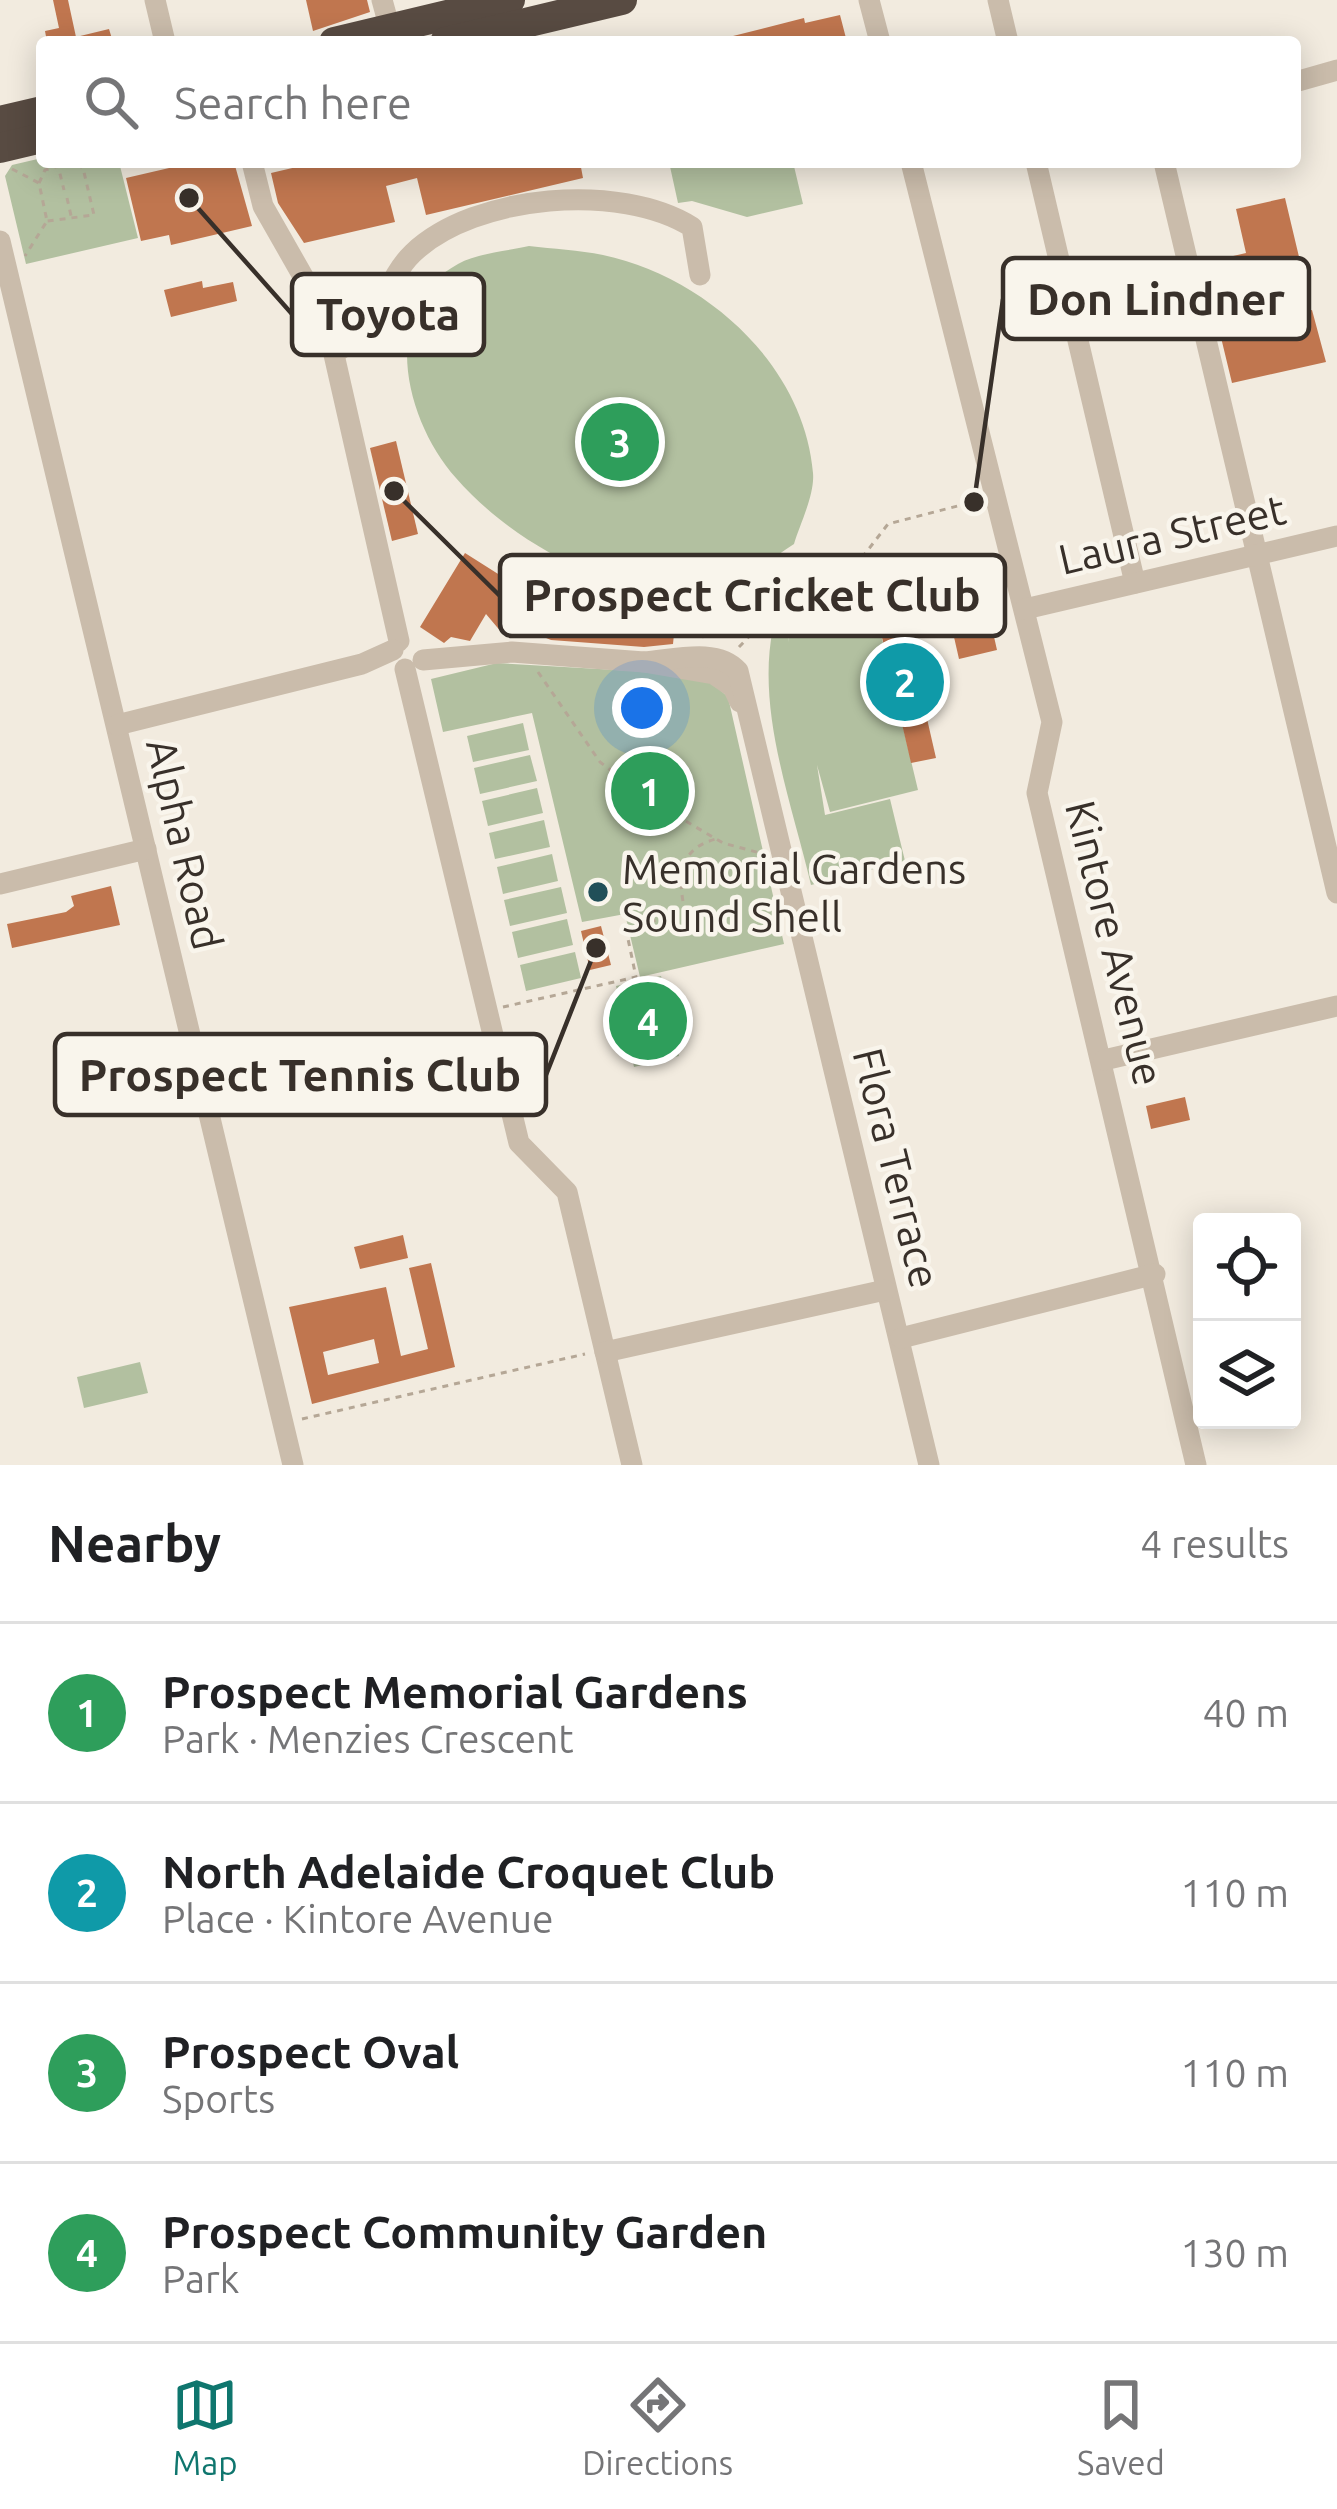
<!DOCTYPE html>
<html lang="en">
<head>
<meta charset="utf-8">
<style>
  body { margin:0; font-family:Ubuntu,sans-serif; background:#f6f6f6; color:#202124 }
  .controls { position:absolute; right:36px; bottom:36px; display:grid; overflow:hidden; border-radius:12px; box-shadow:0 6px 30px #0003 }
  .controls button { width:108px; height:108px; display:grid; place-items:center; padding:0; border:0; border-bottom:3px solid #e0e0e0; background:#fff; color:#202124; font:60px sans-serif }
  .you { position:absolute; left:642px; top:708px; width:42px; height:42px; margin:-30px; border:9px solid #fff; border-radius:50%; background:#1a73e8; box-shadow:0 0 0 18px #1a73e833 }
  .badge { display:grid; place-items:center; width:78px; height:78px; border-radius:50%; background:#0f766e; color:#fff; font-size:39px; font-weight:700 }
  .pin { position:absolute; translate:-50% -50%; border:6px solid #fff; box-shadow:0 3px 12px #0006 }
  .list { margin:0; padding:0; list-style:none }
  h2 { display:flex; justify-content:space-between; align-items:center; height:156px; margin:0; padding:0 48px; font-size:51px }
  h2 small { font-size:39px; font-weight:400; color:#757577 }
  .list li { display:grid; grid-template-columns:78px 1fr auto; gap:36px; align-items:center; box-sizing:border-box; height:180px; padding:0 48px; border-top:3px solid #e0e0e0 }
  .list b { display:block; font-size:45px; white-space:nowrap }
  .list p { margin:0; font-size:39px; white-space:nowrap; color:#757577 }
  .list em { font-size:39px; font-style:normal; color:#757577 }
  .icon { flex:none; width:66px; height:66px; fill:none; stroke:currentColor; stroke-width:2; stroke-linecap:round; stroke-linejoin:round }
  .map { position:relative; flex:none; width:1337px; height:1465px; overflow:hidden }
  .search { position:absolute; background:#fff; box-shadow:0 6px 30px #0003; left:36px; right:36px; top:36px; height:132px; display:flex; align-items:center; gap:30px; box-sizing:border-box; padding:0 42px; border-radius:12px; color:#757577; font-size:45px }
  .sheet { height:876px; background:#fff }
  nav { display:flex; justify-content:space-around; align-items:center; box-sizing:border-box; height:168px; border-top:3px solid #e0e0e0; background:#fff; font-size:33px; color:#757577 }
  nav a { display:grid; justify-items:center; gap:6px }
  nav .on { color:#0f766e }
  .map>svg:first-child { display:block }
  .green { fill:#b2c0a0 }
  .building { fill:#c0764f; fill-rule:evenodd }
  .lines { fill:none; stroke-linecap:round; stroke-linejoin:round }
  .path { stroke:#b5a796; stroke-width:3; stroke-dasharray:6 6; stroke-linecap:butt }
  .minor { stroke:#cabcab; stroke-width:21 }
  .highway { stroke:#584b42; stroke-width:30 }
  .poi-dot { fill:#214f58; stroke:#f9f5ec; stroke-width:4.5 }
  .labels { text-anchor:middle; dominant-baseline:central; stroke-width:9; stroke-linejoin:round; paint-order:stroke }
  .street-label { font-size:42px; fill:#38302a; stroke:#f9f5ec }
  .poi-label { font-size:42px; fill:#38302a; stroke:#f9f5ec; text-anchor:start }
  .leader { fill:none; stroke:#38302a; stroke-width:4.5 }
  .callout-dot { fill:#38302a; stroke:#f9f5ec; stroke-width:4.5 }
  .callout { fill:#f9f5ec; stroke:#38302a; stroke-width:4.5 }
  .callout-label { font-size:45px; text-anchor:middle; font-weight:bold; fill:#38302a }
</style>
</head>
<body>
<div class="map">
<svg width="1337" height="1465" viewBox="0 0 1337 1465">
  <rect width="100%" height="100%" fill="#f2ebdf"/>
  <g class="green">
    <polygon points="42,158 42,162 119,162 138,238 26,264 5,176 12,165"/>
    <polygon points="669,162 793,162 803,204 747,217 692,201 678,203"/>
    <path d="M529,246C553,249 579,250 603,255C706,277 804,365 813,473C815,494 800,524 794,544C773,557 747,581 724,587C631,609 516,547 456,478C405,421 377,308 458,264C477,253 508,251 529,246Z"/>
    <path d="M873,601L918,790L830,812L817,765L825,815L890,799L905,861L811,885C792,803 756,711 773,628L784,625L789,642L785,624Z"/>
    <polygon points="497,663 703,675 728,697 784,944 640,977 625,914 582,922 532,713 443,732 431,679"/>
    <polygon points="523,723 529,750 473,762 467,736"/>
    <polygon points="530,755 537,781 480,794 474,768"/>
    <polygon points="537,788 543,813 488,826 482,801"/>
    <polygon points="544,820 550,847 495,859 489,833"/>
    <polygon points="552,854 558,881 503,894 497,867"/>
    <polygon points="561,887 567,913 510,926 504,900"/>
    <polygon points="567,919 573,945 518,958 512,932"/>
    <polygon points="575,952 581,978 526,991 520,965"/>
    <polygon points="661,976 679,1056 634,1067 616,986"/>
    <polygon points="140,1362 148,1393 84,1408 77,1377"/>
  </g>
  <g class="building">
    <polygon points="53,0 68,0 76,37 109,29 113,42 47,42 45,31 59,28"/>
    <polygon points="306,0 367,0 370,12 313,31"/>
    <polygon points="840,15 847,42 725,42 725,38 804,18 805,23"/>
    <polygon points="195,162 234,162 252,226 171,245 169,235 141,241 126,178"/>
    <polygon points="318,162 580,162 583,178 426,215 417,178 386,186 395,222 304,243 278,203 271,173"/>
    <polygon points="1285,198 1305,282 1278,289 1284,316 1312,310 1326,362 1232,383 1203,263 1246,253 1236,209"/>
    <polygon points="202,281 203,288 233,282 237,301 171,317 164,290"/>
    <polygon points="396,441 418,534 392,541 370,448"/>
    <polygon points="465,553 530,594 555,602 676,614 673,644 644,647 551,640 519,627 502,633 486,614 470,641 451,637 444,643 420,627"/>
    <polygon points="900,601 936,758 911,763 875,607"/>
    <polygon points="992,628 997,650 959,659 954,637"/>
    <polygon points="111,886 120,925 12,948 7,924 66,912 74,906 71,896"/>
    <polygon points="601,926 611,965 590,970 581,931"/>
    <polygon points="1185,1097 1190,1120 1151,1129 1146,1106"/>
    <polygon points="403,1235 408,1258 360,1269 354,1247"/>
    <path d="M431,1263L455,1367L312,1404L289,1307L386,1287L401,1356L428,1349L409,1268ZM374,1339L379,1363L328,1375L323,1352Z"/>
  </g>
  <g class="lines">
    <g class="path">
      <polyline points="57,162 64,190"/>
      <polyline points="12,169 39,183 47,221 25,256"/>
      <polyline points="39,183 45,170 72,162 83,168 94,215 47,221"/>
      <polyline points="67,198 72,220"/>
      <polyline points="693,589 704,638"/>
      <polyline points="705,634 760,623"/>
      <polyline points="739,647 762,623 804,610 844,581 888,524 977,501"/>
      <polyline points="538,672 600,762 631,786"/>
      <circle cx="643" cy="795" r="14"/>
      <polyline points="655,803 723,843 760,853"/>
      <path d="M503,1007L636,977L628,939L639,925L685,912C678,879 677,849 716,839"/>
      <polyline points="302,1419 585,1354"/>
    </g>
    <g class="minor">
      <polyline points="155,0 165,42"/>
      <polyline points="382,0 390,29"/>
      <polyline points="869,0 880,42"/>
      <polyline points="998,0 1008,42"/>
      <polyline points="1295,82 1337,70"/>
      <polyline points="252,162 263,206 325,315 399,641"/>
      <polyline points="911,162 1052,722 1037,793 1196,1465"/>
      <polyline points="1036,162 1135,583"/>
      <polyline points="1164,162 1337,893"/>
      <polyline points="0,241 293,1465"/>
      <path d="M334,353C343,347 358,341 365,332C384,309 389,276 413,253C475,194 621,182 692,227L700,275"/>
      <polyline points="1025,609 1337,536"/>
      <polyline points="423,660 512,652 644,662 714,674 733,687 740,702"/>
      <path d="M644,662C673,660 717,647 738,671L929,1465"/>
      <polyline points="405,669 519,1143 567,1192 632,1465"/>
      <polyline points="117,725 362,664 393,650"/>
      <polyline points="0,884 146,849"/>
      <polyline points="1104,1060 1337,1006"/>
      <polyline points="901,1338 1155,1274"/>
      <polyline points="605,1352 885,1290"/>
    </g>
    <g class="highway">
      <polyline points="334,42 510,0"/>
      <polyline points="445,42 622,0"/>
      <polyline points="0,121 42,111"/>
      <polyline points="0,148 42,138"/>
    </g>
  </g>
  <circle class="poi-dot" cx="598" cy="892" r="12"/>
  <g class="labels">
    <g class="street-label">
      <text transform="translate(1172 534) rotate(-13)">Laura Street</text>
      <text transform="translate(185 844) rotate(77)">Alpha Road</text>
      <text transform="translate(1115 943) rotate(76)">Kintore Avenue</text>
      <text transform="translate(897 1168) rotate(76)">Flora Terrace</text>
    </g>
    <g class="poi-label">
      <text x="622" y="868">Memorial Gardens<tspan x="622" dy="48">Sound Shell</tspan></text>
    </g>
  </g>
  <path class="leader" d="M974 502L1003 299M189 198L292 314M394 491L500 596M596 948L546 1075"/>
  <g class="callout-dot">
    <circle cx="974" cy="502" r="12"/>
    <circle cx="189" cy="198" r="12"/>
    <circle cx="394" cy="491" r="12"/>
    <circle cx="596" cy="948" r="12"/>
  </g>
  <g class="callout">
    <rect x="1003" y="258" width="306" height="81" rx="12"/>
    <rect x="292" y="274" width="192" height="81" rx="12"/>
    <rect x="500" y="555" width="505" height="81" rx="12"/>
    <rect x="55" y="1034" width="491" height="81" rx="12"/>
  </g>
  <g class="callout-label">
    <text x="1156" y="315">Don Lindner</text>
    <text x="388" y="330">Toyota</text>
    <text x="752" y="611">Prospect Cricket Club</text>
    <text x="300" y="1091">Prospect Tennis Club</text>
  </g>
</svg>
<div class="controls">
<button><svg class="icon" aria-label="locate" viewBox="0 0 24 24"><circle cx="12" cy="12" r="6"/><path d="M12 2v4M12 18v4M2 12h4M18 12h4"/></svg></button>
<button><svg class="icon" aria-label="layers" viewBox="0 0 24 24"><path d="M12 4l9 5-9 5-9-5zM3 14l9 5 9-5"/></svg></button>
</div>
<div class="you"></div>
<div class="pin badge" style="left:650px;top:791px;background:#2e9e5b">1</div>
<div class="pin badge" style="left:905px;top:682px;background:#0f9aa8">2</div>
<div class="pin badge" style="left:620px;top:442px;background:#2e9e5b">3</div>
<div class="pin badge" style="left:648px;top:1021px;background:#2e9e5b">4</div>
<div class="search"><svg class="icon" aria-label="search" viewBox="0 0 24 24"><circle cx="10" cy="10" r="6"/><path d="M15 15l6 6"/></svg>Search here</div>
</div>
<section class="sheet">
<h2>Nearby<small>4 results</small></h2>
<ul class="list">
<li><span class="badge" style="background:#2e9e5b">1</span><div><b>Prospect Memorial Gardens</b><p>Park · Menzies Crescent</p></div><em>40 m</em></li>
<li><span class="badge" style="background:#0f9aa8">2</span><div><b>North Adelaide Croquet Club</b><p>Place · Kintore Avenue</p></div><em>110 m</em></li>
<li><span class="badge" style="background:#2e9e5b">3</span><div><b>Prospect Oval</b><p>Sports</p></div><em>110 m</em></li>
<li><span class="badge" style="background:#2e9e5b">4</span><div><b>Prospect Community Garden</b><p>Park</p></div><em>130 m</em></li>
</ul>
</section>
<nav>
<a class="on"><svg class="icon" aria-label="map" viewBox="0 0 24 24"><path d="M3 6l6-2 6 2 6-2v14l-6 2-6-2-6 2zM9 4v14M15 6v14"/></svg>Map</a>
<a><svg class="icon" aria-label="directions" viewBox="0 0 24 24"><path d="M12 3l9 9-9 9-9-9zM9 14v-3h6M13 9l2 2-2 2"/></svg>Directions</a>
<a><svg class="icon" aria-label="saved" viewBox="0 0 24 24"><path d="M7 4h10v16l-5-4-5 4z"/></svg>Saved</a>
</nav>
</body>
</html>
